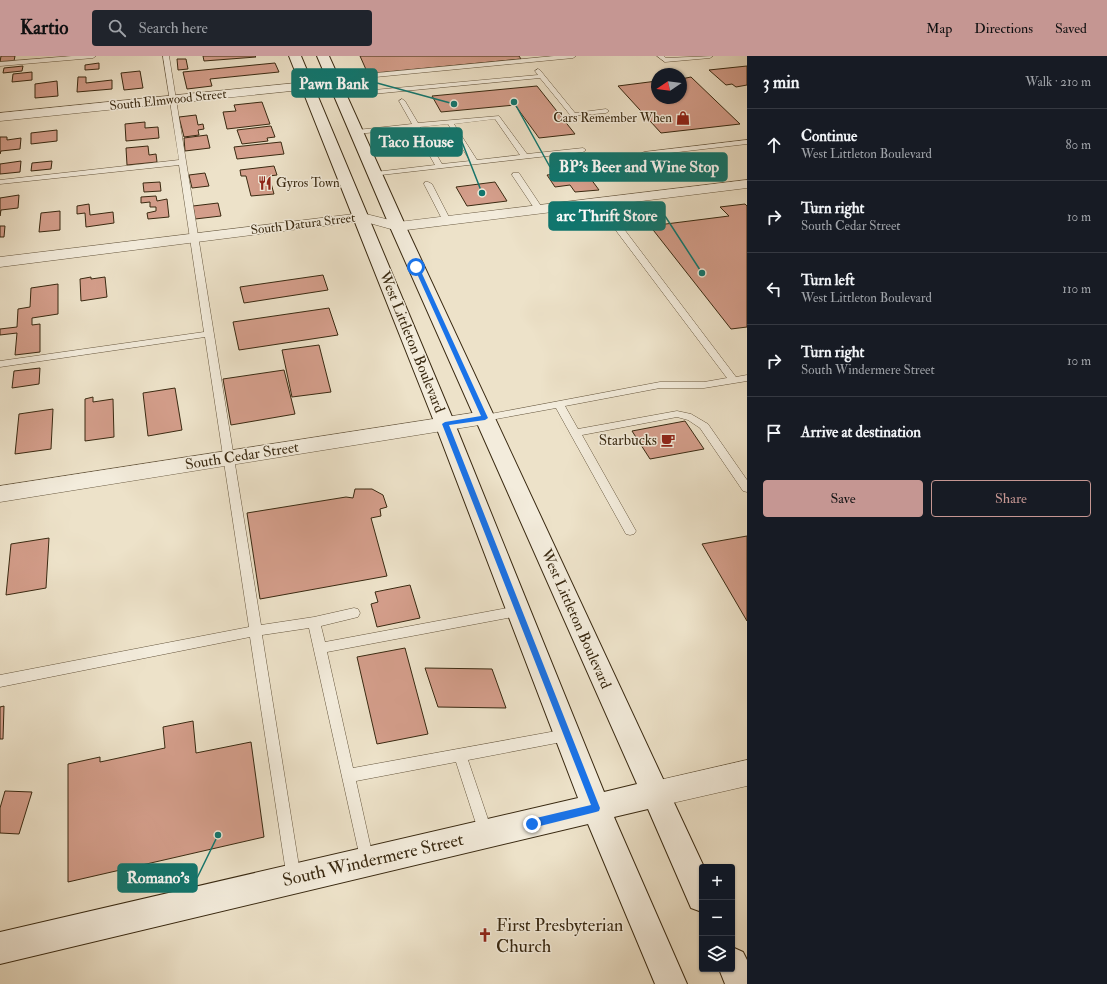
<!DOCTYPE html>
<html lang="en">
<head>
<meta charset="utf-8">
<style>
  body { margin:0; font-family:"IM FELL Double Pica",serif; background:#20242c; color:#f1f3f6 }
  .controls { position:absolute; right:12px; bottom:12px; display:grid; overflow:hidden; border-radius:4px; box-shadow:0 1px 3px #0004 }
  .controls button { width:36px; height:36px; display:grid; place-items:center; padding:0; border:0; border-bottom:1px solid #363941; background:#171b24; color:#f1f3f6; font:20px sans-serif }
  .compass { position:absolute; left:651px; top:12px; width:36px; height:36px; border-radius:50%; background:#171b24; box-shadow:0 1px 3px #0004; rotate:257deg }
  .stop { position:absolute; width:12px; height:12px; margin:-9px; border:3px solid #1a73e8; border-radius:50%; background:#fff }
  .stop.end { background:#1a73e8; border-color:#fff; box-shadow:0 1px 4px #0008 }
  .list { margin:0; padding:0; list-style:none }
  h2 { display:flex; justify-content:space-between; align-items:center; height:52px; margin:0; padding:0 16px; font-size:17px }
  h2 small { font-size:13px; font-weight:400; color:#9ea1a6 }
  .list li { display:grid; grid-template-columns:26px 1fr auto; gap:12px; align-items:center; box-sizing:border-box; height:72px; padding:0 16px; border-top:1px solid #363941 }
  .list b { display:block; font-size:15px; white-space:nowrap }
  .list p { margin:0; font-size:13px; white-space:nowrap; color:#9ea1a6 }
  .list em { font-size:13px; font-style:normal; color:#9ea1a6 }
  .actions { display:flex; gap:8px; padding:12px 16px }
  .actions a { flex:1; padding:9px 0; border:1px solid #c59692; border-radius:4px; text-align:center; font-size:14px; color:#c59692 }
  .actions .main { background:#c59692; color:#111 }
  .icon { flex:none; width:22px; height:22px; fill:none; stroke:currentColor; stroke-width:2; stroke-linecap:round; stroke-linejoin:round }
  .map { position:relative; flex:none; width:747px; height:928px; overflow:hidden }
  header { display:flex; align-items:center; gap:24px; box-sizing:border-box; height:56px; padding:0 20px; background:#c59692; color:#111 }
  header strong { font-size:19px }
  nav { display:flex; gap:22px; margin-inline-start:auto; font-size:14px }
  .search { width:280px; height:36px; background:#20242c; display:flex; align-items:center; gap:10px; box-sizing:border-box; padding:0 14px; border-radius:4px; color:#9ea1a6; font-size:15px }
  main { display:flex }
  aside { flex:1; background:#171b24 }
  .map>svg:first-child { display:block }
  .building { fill:#d49e8b; stroke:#392911 }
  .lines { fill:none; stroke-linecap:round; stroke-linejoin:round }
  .lane-casing { stroke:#66573f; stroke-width:1 }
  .street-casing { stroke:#66573f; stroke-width:1 }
  .secondary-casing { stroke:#392911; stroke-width:2 }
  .lane { fill:#f3ecdc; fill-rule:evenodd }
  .street { fill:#f3ecdc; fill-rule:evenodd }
  .secondary { fill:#f3ecdc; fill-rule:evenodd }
  .route { fill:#1a73e8 }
  .labels { text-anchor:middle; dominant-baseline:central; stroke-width:3; stroke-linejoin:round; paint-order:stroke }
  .far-street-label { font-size:13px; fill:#392911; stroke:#f3ecdc }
  .far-poi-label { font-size:13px; fill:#392911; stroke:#f3ecdc; text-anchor:end }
  .street-label { font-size:15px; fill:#392911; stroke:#f3ecdc }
  .poi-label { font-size:15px; fill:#392911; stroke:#f3ecdc; text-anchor:end }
  .near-street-label { font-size:18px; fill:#392911; stroke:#f3ecdc }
  .near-poi-label { font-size:18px; fill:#392911; stroke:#f3ecdc; text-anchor:start }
  .leader { fill:none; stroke:#0f766e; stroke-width:1.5 }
  .callout-dot { fill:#0f766e; stroke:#f3ecdc; stroke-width:1.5 }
  .callout { fill:#0f766e; stroke:#0f766e; stroke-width:1.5 }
  .callout-label { font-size:16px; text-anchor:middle; font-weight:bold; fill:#fff }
</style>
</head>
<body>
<header>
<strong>Kartio</strong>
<div class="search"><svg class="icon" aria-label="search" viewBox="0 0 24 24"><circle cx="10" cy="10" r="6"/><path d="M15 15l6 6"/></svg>Search here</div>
<nav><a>Map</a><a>Directions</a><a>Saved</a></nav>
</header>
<main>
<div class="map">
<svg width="747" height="928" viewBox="0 0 747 928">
  <rect width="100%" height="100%" fill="#ede2c9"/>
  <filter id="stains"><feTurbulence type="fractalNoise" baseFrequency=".005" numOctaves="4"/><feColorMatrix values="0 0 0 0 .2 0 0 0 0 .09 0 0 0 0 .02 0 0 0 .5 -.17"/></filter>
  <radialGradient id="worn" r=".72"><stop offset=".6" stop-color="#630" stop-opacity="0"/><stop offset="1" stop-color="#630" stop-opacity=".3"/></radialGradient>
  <g class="building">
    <polygon points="1,0 15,0 14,5 0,6"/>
    <polygon points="203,0 255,0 256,1 204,5"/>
    <polygon points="360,0 519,0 521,3 368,18"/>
    <polygon points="177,3 186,3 188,13 178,14"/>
    <polygon points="99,7 99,13 85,14 85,9"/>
    <polygon points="275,7 279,16 210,23 212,30 187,33 183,16"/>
    <polygon points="23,10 22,15 3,17 4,12"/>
    <polygon points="747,10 747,29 736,31 732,28 726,29 709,14"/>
    <polygon points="140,15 143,32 124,34 121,17"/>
    <polygon points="32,16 32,24 12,26 13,18"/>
    <polygon points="78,21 86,21 86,27 112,24 112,33 77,36"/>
    <polygon points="691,21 740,68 661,77 618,30 657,25 657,42 681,42 681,23"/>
    <polygon points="57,25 58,40 35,42 35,28"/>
    <polygon points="537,30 575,78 539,82 515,49 441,56 432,40"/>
    <polygon points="262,46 270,68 227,73 223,56 236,55 234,49"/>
    <polygon points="196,59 198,69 203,68 204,73 198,74 199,79 184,81 179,61"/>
    <polygon points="145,66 145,72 158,71 159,82 126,85 125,68"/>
    <polygon points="271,70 275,81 267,82 268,85 242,88 237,74"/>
    <polygon points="57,74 57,85 31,88 31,77"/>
    <polygon points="207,79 210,92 185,95 184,82"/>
    <polygon points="0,81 7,81 7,84 21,82 20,93 1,95 0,98"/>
    <polygon points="281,86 284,98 237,103 234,91"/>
    <polygon points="148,90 149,99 156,98 157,106 127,109 126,92"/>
    <polygon points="21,105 20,116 0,118 0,108"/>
    <polygon points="52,105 51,113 31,115 32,107"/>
    <polygon points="274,110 277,119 269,120 274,138 251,140 246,120 241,120 240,114"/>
    <polygon points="585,115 599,134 575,136 570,129 555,131 547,119"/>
    <polygon points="205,117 209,130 192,132 189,119"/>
    <polygon points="160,126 161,135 144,136 143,127"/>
    <polygon points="495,126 507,145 467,150 456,131"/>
    <polygon points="19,139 18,152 1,154 0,160 0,142"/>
    <polygon points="156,140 157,145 167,143 169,161 148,163 147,157 156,155 156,151 150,151 150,146 141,147 141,141"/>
    <polygon points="218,147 221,160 195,163 193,150"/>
    <polygon points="89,148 90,159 113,156 114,167 86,171 85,157 77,158 77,150"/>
    <polygon points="745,148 747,150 747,271 731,273 650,170 729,160 720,151"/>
    <polygon points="60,155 60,174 39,176 41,157"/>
    <polygon points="0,170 5,170 4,181 0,181"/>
    <polygon points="323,219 328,234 244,247 240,231"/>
    <polygon points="91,221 91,223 105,221 107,241 81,245 80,223"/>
    <polygon points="58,228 58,258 32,262 32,269 40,268 40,296 15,299 17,277 0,279 0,273 17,271 18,253 30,251 31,232"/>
    <polygon points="329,252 338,279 239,294 233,266"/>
    <polygon points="319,289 331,336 292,341 282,294"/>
    <polygon points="40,312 39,328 12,332 14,315"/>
    <polygon points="284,314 295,358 231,369 223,323"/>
    <polygon points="175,332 182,374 148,380 143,337"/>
    <polygon points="93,341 93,346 113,343 114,381 85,385 85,343"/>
    <polygon points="53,353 51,393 15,398 19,358"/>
    <polygon points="685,365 704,393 650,403 632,375"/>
    <polygon points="355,433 372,433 383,439 387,451 380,453 381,460 371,462 387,520 260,543 247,457 346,441 353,442"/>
    <polygon points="747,480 747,565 702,488"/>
    <polygon points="49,482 46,532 6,539 11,488"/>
    <polygon points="410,529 420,562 377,571 371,548 378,546 375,536"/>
    <polygon points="405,592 428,678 377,688 357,601"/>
    <polygon points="425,612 492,613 506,652 438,651"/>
    <polygon points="4,650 3,683 0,683 0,651"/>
    <polygon points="193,665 196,697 251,686 264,781 68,826 68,708 100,701 100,706 165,692 163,671"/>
    <polygon points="5,735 32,736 19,778 0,777 0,752"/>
  </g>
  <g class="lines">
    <defs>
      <g id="lane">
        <polygon points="72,0 96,0 93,2 0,10 0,6"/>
        <polygon points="163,0 169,0 261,569 314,561 354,552 358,553 360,557 358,561 321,570 325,586 518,550 522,551 524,555 522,559 518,560 327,596 353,712 567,673 572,675 574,679 572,683 567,685 468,704 493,778 491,783 486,785 481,783 456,706 356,725 374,806 372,811 367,813 362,811 309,572 262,579 301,823 299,828 294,830 289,828 287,823 250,581 0,631 0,619 249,571 205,281 0,311 0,305 204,276 179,109 0,128 0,124 179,104"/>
        <polygon points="554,0 576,0 573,2 334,25 331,23 334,21"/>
        <polygon points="657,0 664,0 666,2 713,0 710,2 665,6"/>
        <polygon points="538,13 540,14 575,57 606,53 609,55 606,57 571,60 540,22 341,41 338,39 341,37 538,19 535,15"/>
        <path d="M402,43L405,45L418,67L499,60L527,98L583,92L586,94L583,96L372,120V116H375L435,109L414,72L357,78L354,76L357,74L412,68L399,45ZM495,63L520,99L477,104L454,68ZM448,68L470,105L442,108L420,71Z"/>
        <polygon points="747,84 747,88 644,100 640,98 644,96"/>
        <polygon points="513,117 519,117 543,153 542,155 536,155 512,119"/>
        <polygon points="425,126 428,126 432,128 451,165 450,167 447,167 443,165 424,128"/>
        <polygon points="596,144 602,144 736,321 747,319 747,325 704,332 660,332 565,350 578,373 677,355 691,358 708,368 747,424 747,436 743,435 700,372 688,364 677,361 582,379 636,475 634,478 630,479 626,478 556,352 485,365 480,362 485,359 660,326 704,326 727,322 596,148"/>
      </g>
      <g id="street">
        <polygon points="336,23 340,24 342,27 340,30 0,65 0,57"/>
        <polygon points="747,124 747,132 398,175 362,165 0,211 0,201 362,157 398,166"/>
        <polygon points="485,355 492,357 494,362 492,367 0,446 0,430"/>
        <polygon points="747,704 747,730 655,751 646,747 642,738 646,729 655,725"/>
      </g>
      <g id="secondary">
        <polygon points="289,0 301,0 455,368 604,736 637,728 390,171 317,0 329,0 406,171 704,811 702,811 702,856 691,852 648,753 614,761 687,928 655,928 588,768 0,908 0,876 578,742 435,368"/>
        <polygon points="732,891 743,896 747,904 747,928 725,928 719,913 732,913"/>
      </g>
    </defs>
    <use href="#lane" class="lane-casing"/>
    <use href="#street" class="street-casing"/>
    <use href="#secondary" class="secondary-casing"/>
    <use href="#lane" class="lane"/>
    <use href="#street" class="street"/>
    <use href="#secondary" class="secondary"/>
  </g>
  <polygon class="route" points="416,209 419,211 488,362 485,364 449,369 600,752 599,755 596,756 532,772 529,771 527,768 529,765 532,763 591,749 442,368 445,366 481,360 414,211"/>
  <defs>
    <symbol id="shop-bare" viewBox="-9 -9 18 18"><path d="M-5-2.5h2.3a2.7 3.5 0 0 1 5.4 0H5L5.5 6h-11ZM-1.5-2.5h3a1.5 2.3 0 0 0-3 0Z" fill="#8f2418" stroke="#f3ecdc" stroke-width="2.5" paint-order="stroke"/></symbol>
    <symbol id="restaurant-bare" viewBox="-9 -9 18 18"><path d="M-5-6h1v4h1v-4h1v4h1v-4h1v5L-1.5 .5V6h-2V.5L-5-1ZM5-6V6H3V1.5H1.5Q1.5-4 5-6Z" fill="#8f2418" stroke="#f3ecdc" stroke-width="2.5" paint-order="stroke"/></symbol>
    <symbol id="cafe-bare" viewBox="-9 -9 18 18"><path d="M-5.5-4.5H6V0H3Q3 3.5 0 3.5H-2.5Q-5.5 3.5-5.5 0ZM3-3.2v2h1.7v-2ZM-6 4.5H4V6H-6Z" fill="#8f2418" stroke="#f3ecdc" stroke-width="2.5" paint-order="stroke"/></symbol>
    <symbol id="church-bare" viewBox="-9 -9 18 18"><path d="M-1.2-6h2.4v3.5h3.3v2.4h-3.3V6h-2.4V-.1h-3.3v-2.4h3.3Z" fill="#8f2418" stroke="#f3ecdc" stroke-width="2.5" paint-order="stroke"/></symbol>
  </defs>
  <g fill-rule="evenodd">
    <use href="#shop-bare" x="673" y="52" width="20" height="20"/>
    <use href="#restaurant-bare" x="255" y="117" width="20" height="20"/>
    <use href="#cafe-bare" x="658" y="374" width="20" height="20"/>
    <use href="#church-bare" x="475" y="869" width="20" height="20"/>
  </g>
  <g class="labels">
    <g class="far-street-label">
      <text transform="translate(168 44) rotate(-6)">South Elmwood Street</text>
      <text transform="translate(303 168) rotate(-7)">South Datura Street</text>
    </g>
    <g class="far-poi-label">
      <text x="672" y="62">Cars Remember When</text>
      <text x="276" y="127" text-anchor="start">Gyros Town</text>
    </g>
    <g class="street-label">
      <text transform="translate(412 286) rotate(68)">West Littleton Boulevard</text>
      <text transform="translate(242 400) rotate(-9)">South Cedar Street</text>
      <text transform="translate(576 563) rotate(66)">West Littleton Boulevard</text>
    </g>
    <g class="poi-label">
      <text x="657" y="384">Starbucks</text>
    </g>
    <g class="near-street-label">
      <text transform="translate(373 804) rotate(-13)">South Windermere Street</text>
    </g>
    <g class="near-poi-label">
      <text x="496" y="869">First Presbyterian<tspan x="496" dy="21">Church</tspan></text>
    </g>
  </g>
  <path class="leader" d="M454 48L377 27M482 137L462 86M514 46L550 111M702 217L665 160M218 779L197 822"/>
  <g class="callout-dot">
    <circle cx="454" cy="48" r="4"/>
    <circle cx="482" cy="137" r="4"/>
    <circle cx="514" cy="46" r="4"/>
    <circle cx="702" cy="217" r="4"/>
    <circle cx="218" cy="779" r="4"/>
  </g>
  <g class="callout">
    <rect x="292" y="13" width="85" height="28" rx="4"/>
    <rect x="371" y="72" width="91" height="28" rx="4"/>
    <rect x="550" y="97" width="177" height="28" rx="4"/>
    <rect x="549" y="146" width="116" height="28" rx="4"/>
    <rect x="118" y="808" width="79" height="28" rx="4"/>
  </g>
  <g class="callout-label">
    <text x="334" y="33">Pawn Bank</text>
    <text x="416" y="91">Taco House</text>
    <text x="639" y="116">BP's Beer and Wine Stop</text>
    <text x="607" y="165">arc Thrift Store</text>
    <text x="158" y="827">Romano's</text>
  </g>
  <rect width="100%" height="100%" filter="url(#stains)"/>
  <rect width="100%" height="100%" fill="url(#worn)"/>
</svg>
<div class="controls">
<button>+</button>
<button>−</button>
<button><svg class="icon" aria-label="layers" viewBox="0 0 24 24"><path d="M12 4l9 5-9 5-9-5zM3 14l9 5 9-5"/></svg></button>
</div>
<svg class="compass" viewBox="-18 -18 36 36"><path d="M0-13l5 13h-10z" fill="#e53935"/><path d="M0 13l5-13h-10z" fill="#9ea1a6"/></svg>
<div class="stop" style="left:416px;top:211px"></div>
<div class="stop end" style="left:532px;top:768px"></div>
</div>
<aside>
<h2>3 min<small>Walk · 210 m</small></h2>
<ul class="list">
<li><svg class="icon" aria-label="ahead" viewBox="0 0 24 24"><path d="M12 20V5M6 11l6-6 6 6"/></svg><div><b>Continue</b><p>West Littleton Boulevard</p></div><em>80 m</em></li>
<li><svg class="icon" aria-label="right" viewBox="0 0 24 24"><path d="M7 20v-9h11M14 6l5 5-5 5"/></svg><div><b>Turn right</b><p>South Cedar Street</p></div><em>10 m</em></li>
<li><svg class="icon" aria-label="left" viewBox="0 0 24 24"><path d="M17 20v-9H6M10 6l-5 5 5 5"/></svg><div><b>Turn left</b><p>West Littleton Boulevard</p></div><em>110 m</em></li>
<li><svg class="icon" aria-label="right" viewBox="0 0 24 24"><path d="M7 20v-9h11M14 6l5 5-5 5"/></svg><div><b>Turn right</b><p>South Windermere Street</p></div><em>10 m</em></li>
<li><svg class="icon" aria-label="arrive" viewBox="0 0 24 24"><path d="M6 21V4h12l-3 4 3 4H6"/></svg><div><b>Arrive at destination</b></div></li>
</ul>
<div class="actions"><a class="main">Save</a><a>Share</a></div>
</aside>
</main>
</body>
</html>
